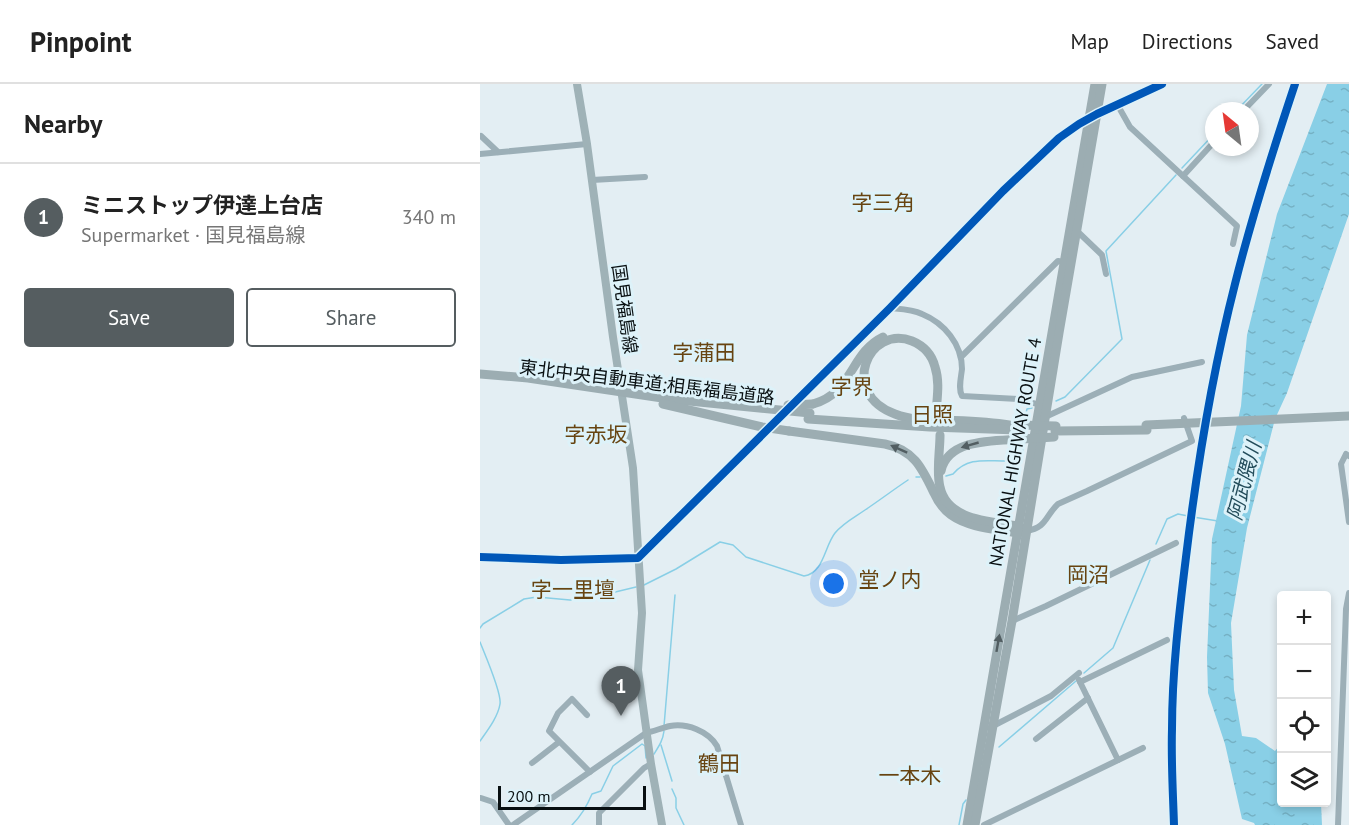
<!DOCTYPE html>
<html lang="en">
<head>
<meta charset="utf-8">
<style>
  body { margin:0; font-family:"PT Sans","Noto Sans JP",sans-serif; background:#f6f6f6; color:#222 }
  .controls { position:absolute; right:18px; bottom:18px; display:grid; overflow:hidden; border-radius:6px; box-shadow:0 3px 9px #0003 }
  .controls button { width:54px; height:54px; display:grid; place-items:center; padding:0; border:0; border-bottom:2px solid #e0e0e0; background:#fff; color:#222; font:30px sans-serif }
  .compass { position:absolute; left:725px; top:18px; width:54px; height:54px; border-radius:50%; background:#fff; box-shadow:0 3px 9px #0003; rotate:331deg }
  .scale { position:absolute; left:18px; bottom:15px; width:148px; box-sizing:border-box; padding-left:6px; border:3px solid #080f11; border-top:0; font-size:16px; line-height:21px; white-space:nowrap; color:#080f11; -webkit-text-stroke:4px #ddf2f9; paint-order:stroke }
  .you { position:absolute; left:354px; top:500px; width:21px; height:21px; margin:-15px; border:4px solid #fff; border-radius:50%; background:#1a73e8; box-shadow:0 0 0 9px #1a73e833 }
  .badge { display:grid; place-items:center; width:39px; height:39px; border-radius:50%; background:#555d60; color:#fff; font-size:20px; font-weight:700 }
  .pin { position:absolute; translate:-50% -50px; filter:drop-shadow(0 2px 3px #0008) }
  .pin::after { content:''; position:absolute; top:32px; width:21px; height:18px; background:inherit; clip-path:polygon(0 0,100% 0,50% 100%) }
  .list { margin:0; padding:0; list-style:none }
  h2 { display:flex; justify-content:space-between; align-items:center; height:78px; margin:0; padding:0 24px; font-size:26px }
  h2 small { font-size:20px; font-weight:400; color:#767676 }
  .list li { display:grid; grid-template-columns:39px 1fr auto; gap:18px; align-items:center; box-sizing:border-box; height:108px; padding:0 24px; border-top:2px solid #e0e0e0 }
  .list b { display:block; font-size:22px; white-space:nowrap }
  .list p { margin:0; font-size:20px; white-space:nowrap; color:#767676 }
  .list em { font-size:20px; font-style:normal; color:#767676 }
  .actions { display:flex; gap:12px; padding:18px 24px }
  .actions a { flex:1; padding:14px 0; border:2px solid #555d60; border-radius:6px; text-align:center; font-size:21px; color:#555d60 }
  .actions .main { background:#555d60; color:#fff }
  .icon { flex:none; width:33px; height:33px; fill:none; stroke:currentColor; stroke-width:2; stroke-linecap:round; stroke-linejoin:round }
  .map { position:relative; flex:none; width:869px; height:741px; overflow:hidden }
  header { display:flex; align-items:center; gap:36px; box-sizing:border-box; height:84px; padding:0 30px; background:#fff; border-bottom:2px solid #e0e0e0 }
  header strong { font-size:28px }
  nav { display:flex; gap:33px; margin-inline-start:auto; font-size:21px }
  main { display:flex }
  aside { flex:1; background:#fff }
  .map>svg:first-child { display:block }
  .water { fill:url(#water-ripples) }
  .lines { fill:none; stroke-linecap:round; stroke-linejoin:round }
  .stream { stroke:#89cfe6; stroke-width:1.5 }
  .minor { stroke:#9cafb7; stroke-width:6 }
  .major { stroke:#9fb2b7; stroke-width:8 }
  .highway { stroke:#9cadb2; stroke-width:9 }
  .highway-bridge { stroke:#9cadb2; stroke-width:9 }
  .cycleway-casing { stroke:#ddf2f9; stroke-width:11 }
  .cycleway { stroke:#0057b8; stroke-width:8 }
  .oneway { fill:#525e62 }
  .labels { text-anchor:middle; dominant-baseline:central; stroke-width:6; stroke-linejoin:round; paint-order:stroke }
  .street-label { font-size:18px; fill:#080f11; stroke:#ddf2f9 }
  .water-label { font-size:20px; font-style:italic; fill:#244d5b; stroke:#ddf2f9 }
  .quarter-label { font-size:21px; fill:#674411; stroke:#ddf2f9 }
</style>
</head>
<body>
<header>
<strong>Pinpoint</strong>
<nav><a>Map</a><a>Directions</a><a>Saved</a></nav>
</header>
<main>
<aside>
<h2>Nearby<small></small></h2>
<ul class="list">
<li><span class="badge">1</span><div><b>ミニストップ伊達上台店</b><p>Supermarket · 国見福島線</p></div><em>340 m</em></li>
</ul>
<div class="actions"><a class="main">Save</a><a>Share</a></div>
</aside>
<div class="map">
<svg width="869" height="741" viewBox="0 0 869 741">
  <defs>
    <pattern id="water-ripples" width="26" height="14" patternUnits="userSpaceOnUse" patternTransform="scale(1.5)"><rect width="26" height="14" fill="#89cfe6"/><path d="M2 4q2-2 4 0t4 0M15 11q2-2 4 0t4 0" fill="none" stroke="#75b1c4"/></pattern>
  </defs>
  <rect width="100%" height="100%" fill="#e3eef3"/>
  <polygon class="water" points="847,0 869,0 869,130 807,309 795,335 767,444 751,539 754,606 762,652 776,654 795,667 801,660 802,718 841,719 842,741 775,741 774,739 762,735 745,660 728,609 727,573 732,455 761,322 767,251 797,130"/>
  <g class="lines">
    <g class="stream">
      <polyline points="756,27 782,0"/>
      <polyline points="702,84 734,50"/>
      <polyline points="576,317 585,313 642,255 626,167 696,91"/>
      <polyline points="548,337 546,329 547,325 552,324"/>
      <path d="M466,392L473,390C491,369 514,380 537,376L542,370L544,359"/>
      <polyline points="436,393 440,393"/>
      <polyline points="713,433 738,437"/>
      <polyline points="676,460 687,435 698,430 708,432"/>
      <path d="M164,501L196,485L240,458L253,461L266,473L324,492C344,489 344,463 355,449C363,439 375,433 385,426C400,416 413,406 428,396"/>
      <polyline points="0,544 3,540 44,515 57,513 90,516 102,516 156,503"/>
      <path d="M0,558C5,571 22,609 20,620C18,633 7,647 0,657"/>
      <polyline points="604,589 633,564 670,476"/>
      <polyline points="184,642 195,511"/>
      <polyline points="181,661 192,697"/>
      <polyline points="519,663 596,597"/>
      <path d="M174,670C179,662 183,656 184,647"/>
      <polyline points="192,705 196,714 196,724 204,741"/>
      <path d="M92,741C101,732 107,722 112,710L121,707L133,682L162,660L165,662L166,674"/>
      <polyline points="479,741 483,720 486,716"/>
    </g>
    <g class="minor">
      <polyline points="637,20 650,43 757,142 753,160"/>
      <polyline points="763,27 789,0"/>
      <polyline points="1,52 18,68"/>
      <polyline points="0,70 107,60"/>
      <polyline points="703,92 734,58"/>
      <polyline points="112,96 165,93"/>
      <polyline points="597,147 622,171 626,190"/>
      <path d="M410,224C421,225 432,225 442,230C464,239 482,260 482,285C481,294 478,305 482,312L540,315L560,321"/>
      <polyline points="481,273 578,177 585,178"/>
      <polyline points="563,334 652,293 722,278"/>
      <polyline points="869,372 866,370 861,380 869,438"/>
      <path d="M546,447C567,444 565,432 578,420L607,407L712,357L704,334"/>
      <polyline points="0,473 81,476 158,474 410,224 523,107 579,54 599,40 617,30 682,0"/>
      <polyline points="532,537 566,522 696,459"/>
      <polyline points="599,596 638,676"/>
      <polyline points="600,598 687,556"/>
      <polyline points="107,631 92,615 78,629 69,647 110,688"/>
      <polyline points="511,643 571,612 599,589"/>
      <polyline points="556,655 608,614"/>
      <polyline points="52,679 79,658"/>
      <polyline points="1,714 13,718 29,741"/>
      <path d="M33,741L166,649C174,647 182,644 190,642C207,639 228,647 237,662L261,741"/>
      <polyline points="119,741 119,729 164,684 171,680"/>
      <polyline points="504,741 663,664"/>
      <path d="M694,741C693,709 691,677 692,645C692,588 699,530 706,473C717,382 732,290 755,200C772,132 793,66 815,0"/>
      <polyline points="858,741 865,553 866,525 869,509"/>
    </g>
    <polyline class="major" points="97,0 107,60 133,253 153,384 162,529 158,586 171,680 182,741"/>
    <g class="highway">
      <path d="M333,320C373,309 370,269 403,253"/>
      <path d="M456,329C457,314 460,298 455,283C452,271 444,262 432,257C389,240 358,309 415,330C430,336 446,336 461,336C484,337 506,337 529,341"/>
      <polyline points="328,335 450,343 539,346"/>
      <path d="M309,347L405,360C434,366 442,384 454,409C458,418 463,425 471,431C489,444 516,445 537,449L543,448"/>
      <polyline points="575,347 667,346"/>
      <path d="M460,351C460,368 456,387 460,403C467,437 511,437 538,442L542,444"/>
      <path d="M461,387C468,354 515,357 542,355"/>
      <polyline points="487,741 615,0"/>
      <polyline points="495,741 532,537 579,249 622,0"/>
    </g>
    <g class="highway-bridge">
      <polyline points="0,290 48,294 189,315 330,329"/>
      <polyline points="183,320 282,343 309,347"/>
      <polyline points="308,321 333,320"/>
      <polyline points="539,341 576,342"/>
      <polyline points="666,341 869,332"/>
      <polyline points="542,355 574,353"/>
    </g>
    <defs>
      <g id="cycleway">
        <polyline points="0,473 81,476 158,474 410,224 523,107 579,54 599,40 617,30 682,0"/>
        <path d="M694,741C693,709 691,677 692,645C692,588 699,530 706,473C717,382 732,290 755,200C772,132 793,66 815,0"/>
      </g>
    </defs>
    <use href="#cycleway" class="cycleway-casing"/>
    <use href="#cycleway" class="cycleway"/>
  </g>
  <defs><path id="oneway-solid" d="M-6-.8H1V-3.2L6.5 0L1 3.2V.8H-6Z" transform="scale(1.5)"/></defs>
  <g class="oneway">
    <use href="#oneway-solid" transform="translate(490 361) rotate(164)"/>
    <use href="#oneway-solid" transform="translate(419 365) rotate(-156)"/>
    <use href="#oneway-solid" transform="translate(518 559) rotate(-80)"/>
  </g>
  <g class="labels">
    <g class="street-label">
      <text transform="translate(145 225) rotate(82)">国見福島線</text>
      <text transform="translate(167 298) rotate(7)">東北中央自動車道;相馬福島道路</text>
      <text transform="translate(535 368) rotate(-80)">NATIONAL HIGHWAY ROUTE 4</text>
    </g>
    <g class="water-label">
      <text transform="translate(764 397) rotate(-75)">阿武隈川</text>
    </g>
    <g class="quarter-label">
      <text x="403" y="118">字三角</text>
      <text x="224" y="268">字蒲田</text>
      <text x="372" y="302">字界</text>
      <text x="452" y="330">日照</text>
      <text x="116" y="350">字赤坂</text>
      <text x="608" y="490">岡沼</text>
      <text x="410" y="495">堂ノ内</text>
      <text x="93" y="505">字一里壇</text>
      <text x="239" y="679">鶴田</text>
      <text x="430" y="691">一本木</text>
    </g>
  </g>
</svg>
<div class="controls">
<button>+</button>
<button>−</button>
<button><svg class="icon" aria-label="locate" viewBox="0 0 24 24"><circle cx="12" cy="12" r="6"/><path d="M12 2v4M12 18v4M2 12h4M18 12h4"/></svg></button>
<button><svg class="icon" aria-label="layers" viewBox="0 0 24 24"><path d="M12 4l9 5-9 5-9-5zM3 14l9 5 9-5"/></svg></button>
</div>
<svg class="compass" viewBox="-18 -18 36 36"><path d="M0-13l5 13h-10z" fill="#e53935"/><path d="M0 13l5-13h-10z" fill="#767676"/></svg>
<div class="scale">200 m</div>
<div class="you"></div>
<div class="pin badge" style="left:141px;top:632px">1</div>
</div>
</main>
</body>
</html>
